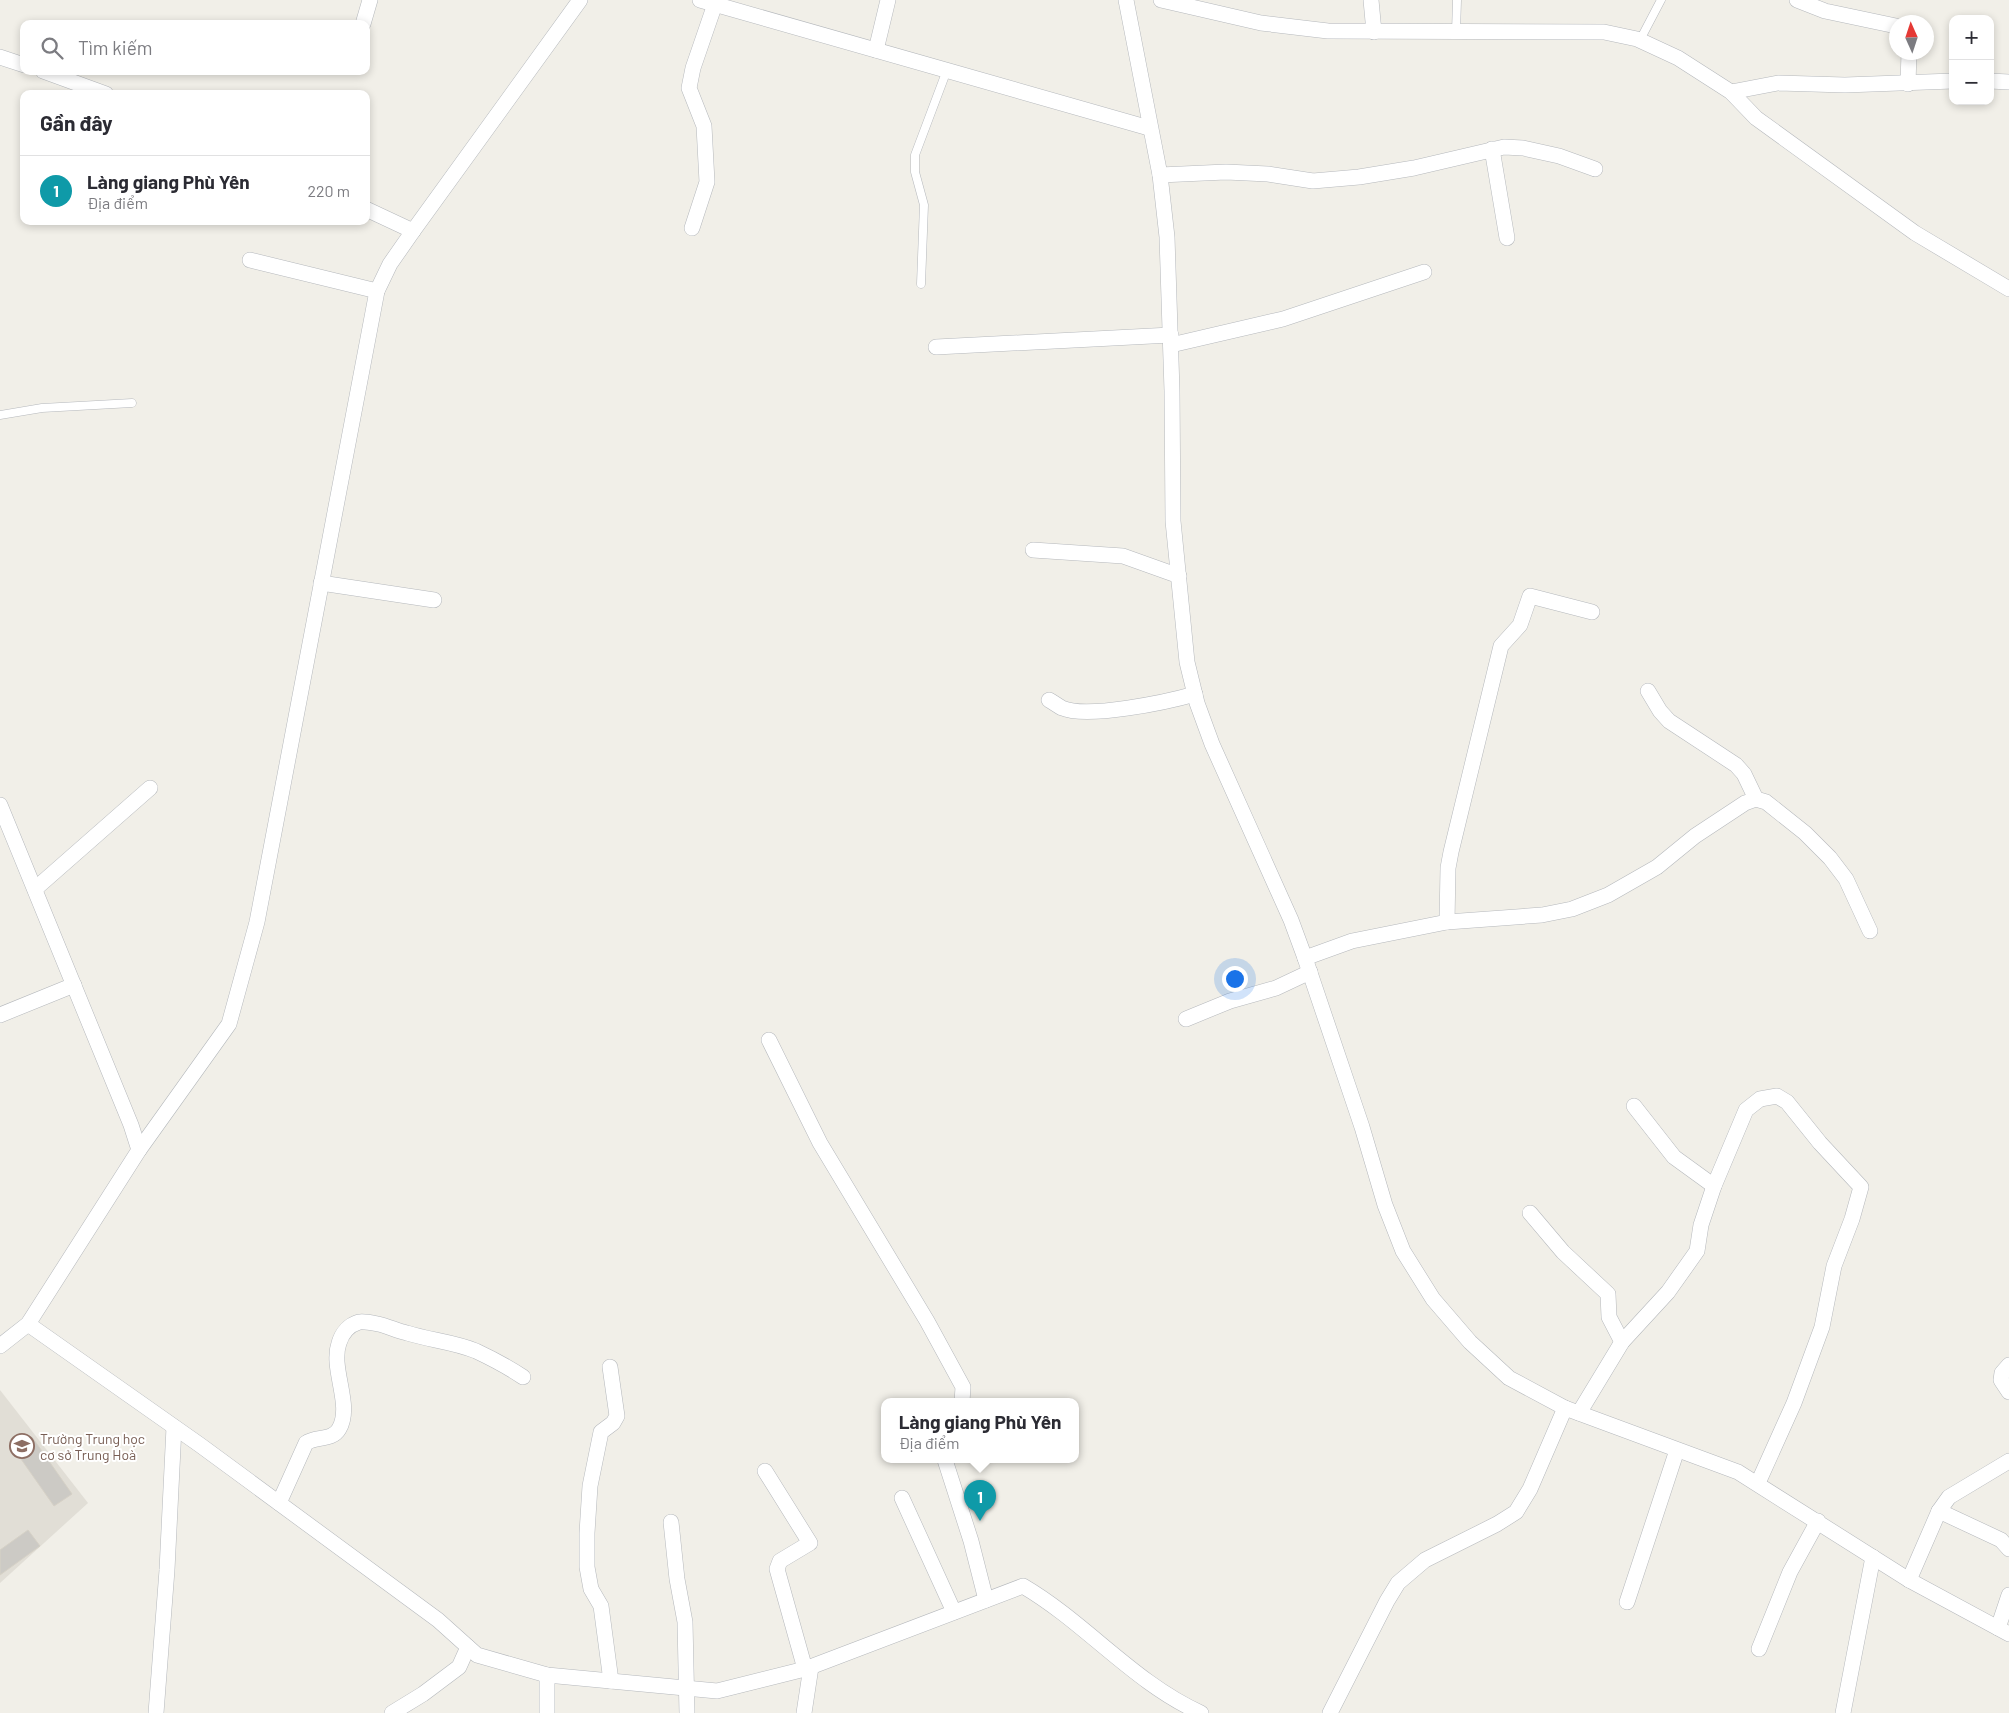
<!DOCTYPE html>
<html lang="vi">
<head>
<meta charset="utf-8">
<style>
  body { margin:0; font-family:Barlow,sans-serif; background:#f2f2f3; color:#2b2b33 }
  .controls { position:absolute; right:15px; top:15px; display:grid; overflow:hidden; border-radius:10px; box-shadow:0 2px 8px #0003 }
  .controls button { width:45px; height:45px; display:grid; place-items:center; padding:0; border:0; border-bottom:1px solid #e1e1e2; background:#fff; color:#2b2b33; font:25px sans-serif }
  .compass { position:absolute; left:1889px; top:15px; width:45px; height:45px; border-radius:50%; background:#fff; box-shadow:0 2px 8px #0003; rotate:357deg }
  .you { position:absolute; left:1234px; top:978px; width:18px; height:18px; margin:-12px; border:4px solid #fff; border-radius:50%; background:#1a73e8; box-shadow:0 0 0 8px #1a73e833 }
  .badge { display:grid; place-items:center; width:32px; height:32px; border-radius:50%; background:#2563eb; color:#fff; font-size:16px; font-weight:700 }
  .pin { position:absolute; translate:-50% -41px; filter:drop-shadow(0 1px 2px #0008) }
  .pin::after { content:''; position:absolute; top:26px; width:18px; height:15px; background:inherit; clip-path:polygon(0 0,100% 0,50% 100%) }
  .popup { position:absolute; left:881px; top:1398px; width:198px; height:65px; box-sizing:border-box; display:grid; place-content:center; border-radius:10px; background:#fff; filter:drop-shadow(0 1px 4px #0005); font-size:16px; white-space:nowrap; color:#7c7c81 }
  .popup b { font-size:19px; color:#2b2b33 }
  .popup::after { content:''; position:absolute; left:50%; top:100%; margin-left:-10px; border:10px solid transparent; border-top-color:#fff }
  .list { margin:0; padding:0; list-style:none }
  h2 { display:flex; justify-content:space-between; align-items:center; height:65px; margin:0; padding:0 20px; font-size:21px }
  h2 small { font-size:16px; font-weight:400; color:#7c7c81 }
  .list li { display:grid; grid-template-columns:32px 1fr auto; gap:15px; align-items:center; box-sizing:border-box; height:70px; padding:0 20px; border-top:1px solid #e1e1e2 }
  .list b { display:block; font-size:19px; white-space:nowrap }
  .list p { margin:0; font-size:16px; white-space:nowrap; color:#7c7c81 }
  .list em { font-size:16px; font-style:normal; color:#7c7c81 }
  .icon { flex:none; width:28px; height:28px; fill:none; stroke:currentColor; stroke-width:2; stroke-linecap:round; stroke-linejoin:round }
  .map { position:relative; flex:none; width:2009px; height:1713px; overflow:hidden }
  .search { position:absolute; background:#fff; box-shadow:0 2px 8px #0003; left:20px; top:20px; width:350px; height:55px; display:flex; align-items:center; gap:12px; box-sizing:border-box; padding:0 18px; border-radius:10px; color:#7c7c81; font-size:19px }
  .panel { position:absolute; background:#fff; box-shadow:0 2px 8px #0003; left:20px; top:90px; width:350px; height:135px; border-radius:10px }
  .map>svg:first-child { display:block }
  .education { fill:#e1ded6 }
  .building { fill:#cccac5; stroke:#d6d1c6 }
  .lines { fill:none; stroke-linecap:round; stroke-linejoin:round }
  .lane-casing { stroke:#b5b8bc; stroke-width:9 }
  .street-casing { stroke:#b5b8bc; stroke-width:16 }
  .lane { stroke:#fff; stroke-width:8 }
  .street { stroke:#fff; stroke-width:15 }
  .labels { text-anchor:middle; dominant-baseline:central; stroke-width:4; stroke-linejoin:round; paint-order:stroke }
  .education-label { font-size:14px; fill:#785e54; stroke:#fff; text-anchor:start }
</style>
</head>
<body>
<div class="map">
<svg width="2009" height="1713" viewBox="0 0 2009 1713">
  <rect width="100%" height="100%" fill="#f1efe8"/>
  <polygon class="education" points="0,1390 88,1503 0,1583"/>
  <g class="building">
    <polygon points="32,1437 72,1494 54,1506 14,1449"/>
    <polygon points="28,1530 40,1546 0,1575 0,1550"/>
  </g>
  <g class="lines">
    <defs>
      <g id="lane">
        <polyline points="1456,32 1457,0"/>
        <polyline points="1640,40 1661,0"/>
        <polyline points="921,284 924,205 915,172 915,155 947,70"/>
        <polyline points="0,415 42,408 132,403"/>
      </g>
      <g id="street">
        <polyline points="700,0 1149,128"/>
        <polyline points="1126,0 1160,175 1167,237 1172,391 1173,521 1187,662 1197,703 1212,744 1291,920 1305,958 1362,1127 1385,1205 1403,1251 1433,1299 1470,1342 1509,1378 1565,1408 1738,1472 1909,1580 2009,1634"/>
        <polyline points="1161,0 1261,23 1328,31 1604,32 1637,39 1678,58 1731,92 1756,118 1915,233 2009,289"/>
        <polyline points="1371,0 1374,32"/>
        <polyline points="1797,0 1825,11 1896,26"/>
        <polyline points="363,24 370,0"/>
        <polyline points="876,50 888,0"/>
        <polyline points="0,57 24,65"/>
        <polyline points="43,71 106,94"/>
        <polyline points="1990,81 2009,82"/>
        <polyline points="1908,84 1909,52"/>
        <polyline points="1731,92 1778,83 1845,85 1953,81"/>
        <polyline points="1492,149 1507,238"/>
        <polyline points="1160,175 1226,172 1268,174 1313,181 1359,177 1414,168 1504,147 1523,148 1559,156 1595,169"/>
        <polyline points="366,209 413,231"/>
        <polyline points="692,228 707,182 704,126 689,88 693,68 715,4"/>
        <polyline points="250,260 377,291"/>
        <polyline points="1171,345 1283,319 1424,272"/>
        <polyline points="936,347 1171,335"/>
        <polyline points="1033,550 1123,556 1179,576"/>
        <polyline points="321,583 434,600"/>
        <polyline points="1648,691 1660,711 1669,721 1736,765 1744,774 1756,799"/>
        <path d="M1049,700C1053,702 1058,706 1062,708C1087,719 1167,702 1195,694"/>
        <polyline points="0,805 131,1125 139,1150 28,1324 0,1346"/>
        <polyline points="35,889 150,788"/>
        <polyline points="1447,922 1448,868 1451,852 1501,646 1520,625 1530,596 1592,612"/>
        <polyline points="1305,958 1352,941 1447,922 1542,915 1572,909 1608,895 1657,867 1695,836 1745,803 1756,799 1766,802 1805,833 1830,858 1846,879 1870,931"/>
        <polyline points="0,1015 74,985"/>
        <polyline points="1186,1019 1230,1001 1276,988 1310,972"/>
        <polyline points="769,1040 820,1143 927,1321 963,1387 962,1402"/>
        <polyline points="1634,1106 1674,1157 1714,1186"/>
        <polyline points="139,1150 229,1024 257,922 377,291 390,264 413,231 580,0"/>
        <polyline points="1530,1213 1563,1252 1608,1294 1609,1317 1622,1342"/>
        <path d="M28,1324L200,1445L438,1620L477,1655L547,1675L717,1691L805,1669L1023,1586C1086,1623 1134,1683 1201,1713"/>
        <polyline points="2009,1365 2002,1373 2001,1380 2009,1392"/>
        <polyline points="610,1367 617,1416 613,1423 601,1432 590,1486 587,1533 587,1567 591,1589 601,1606 611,1681"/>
        <polyline points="1579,1413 1622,1342 1668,1292 1697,1251 1701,1225 1714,1186 1746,1110 1760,1099 1777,1096 1787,1102 1820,1143 1861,1187 1852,1219 1834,1266 1822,1327 1794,1403 1758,1483"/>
        <polyline points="945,1460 971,1541 986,1600"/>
        <polyline points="765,1471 810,1543 780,1561 777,1569 805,1669"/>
        <polyline points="902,1498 954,1612"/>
        <path d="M279,1503L306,1443C316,1436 332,1441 339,1429C353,1405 330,1369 339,1343C342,1333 349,1325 359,1322C364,1321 373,1323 378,1324C388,1326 397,1331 407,1333C429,1340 455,1342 476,1351C493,1359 508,1367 523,1377"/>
        <polyline points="1939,1511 2001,1540 2009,1549"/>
        <polyline points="671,1522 677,1579 685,1622 687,1713"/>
        <polyline points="1909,1580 1939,1511 1949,1497 2009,1461"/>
        <polyline points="1627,1602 1677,1450"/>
        <polyline points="1998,1628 2009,1595"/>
        <polyline points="1759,1649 1790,1572 1818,1521"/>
        <polyline points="156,1713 167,1570 174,1427"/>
        <polyline points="392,1713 423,1694 459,1667 468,1647"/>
        <polyline points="547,1713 547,1675"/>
        <polyline points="804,1713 811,1667"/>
        <polyline points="1330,1713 1387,1601 1398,1583 1425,1560 1497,1524 1516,1512 1530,1489 1565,1408"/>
        <polyline points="1843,1713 1873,1557"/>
      </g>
    </defs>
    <use href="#lane" class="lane-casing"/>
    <use href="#street" class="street-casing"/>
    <use href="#lane" class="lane"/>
    <use href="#street" class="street"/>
  </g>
  <defs>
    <symbol id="school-ring" viewBox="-11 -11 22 22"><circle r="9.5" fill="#fff" stroke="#8d6e63" stroke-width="1.5"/><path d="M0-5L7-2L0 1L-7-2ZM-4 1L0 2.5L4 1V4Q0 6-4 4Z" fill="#8d6e63"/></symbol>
  </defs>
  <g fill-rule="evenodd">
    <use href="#school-ring" x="8" y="1432" width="28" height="28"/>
  </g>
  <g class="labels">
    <g class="education-label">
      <text x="40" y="1438">Trường Trung học<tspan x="40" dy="16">cơ sở Trung Hoà</tspan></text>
    </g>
  </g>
</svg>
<div class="controls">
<button>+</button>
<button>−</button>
</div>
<svg class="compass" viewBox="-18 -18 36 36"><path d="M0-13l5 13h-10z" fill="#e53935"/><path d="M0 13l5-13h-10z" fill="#7c7c81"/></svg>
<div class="you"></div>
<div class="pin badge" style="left:980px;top:1521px;background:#0f9aa8">1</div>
<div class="popup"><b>Làng giang Phù Yên</b>Địa điểm</div>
<div class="search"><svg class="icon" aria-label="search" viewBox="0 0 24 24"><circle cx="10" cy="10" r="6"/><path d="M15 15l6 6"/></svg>Tìm kiếm</div>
<section class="panel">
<h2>Gần đây<small></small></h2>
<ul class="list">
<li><span class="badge" style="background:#0f9aa8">1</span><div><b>Làng giang Phù Yên</b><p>Địa điểm</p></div><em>220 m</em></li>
</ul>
</section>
</div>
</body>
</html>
